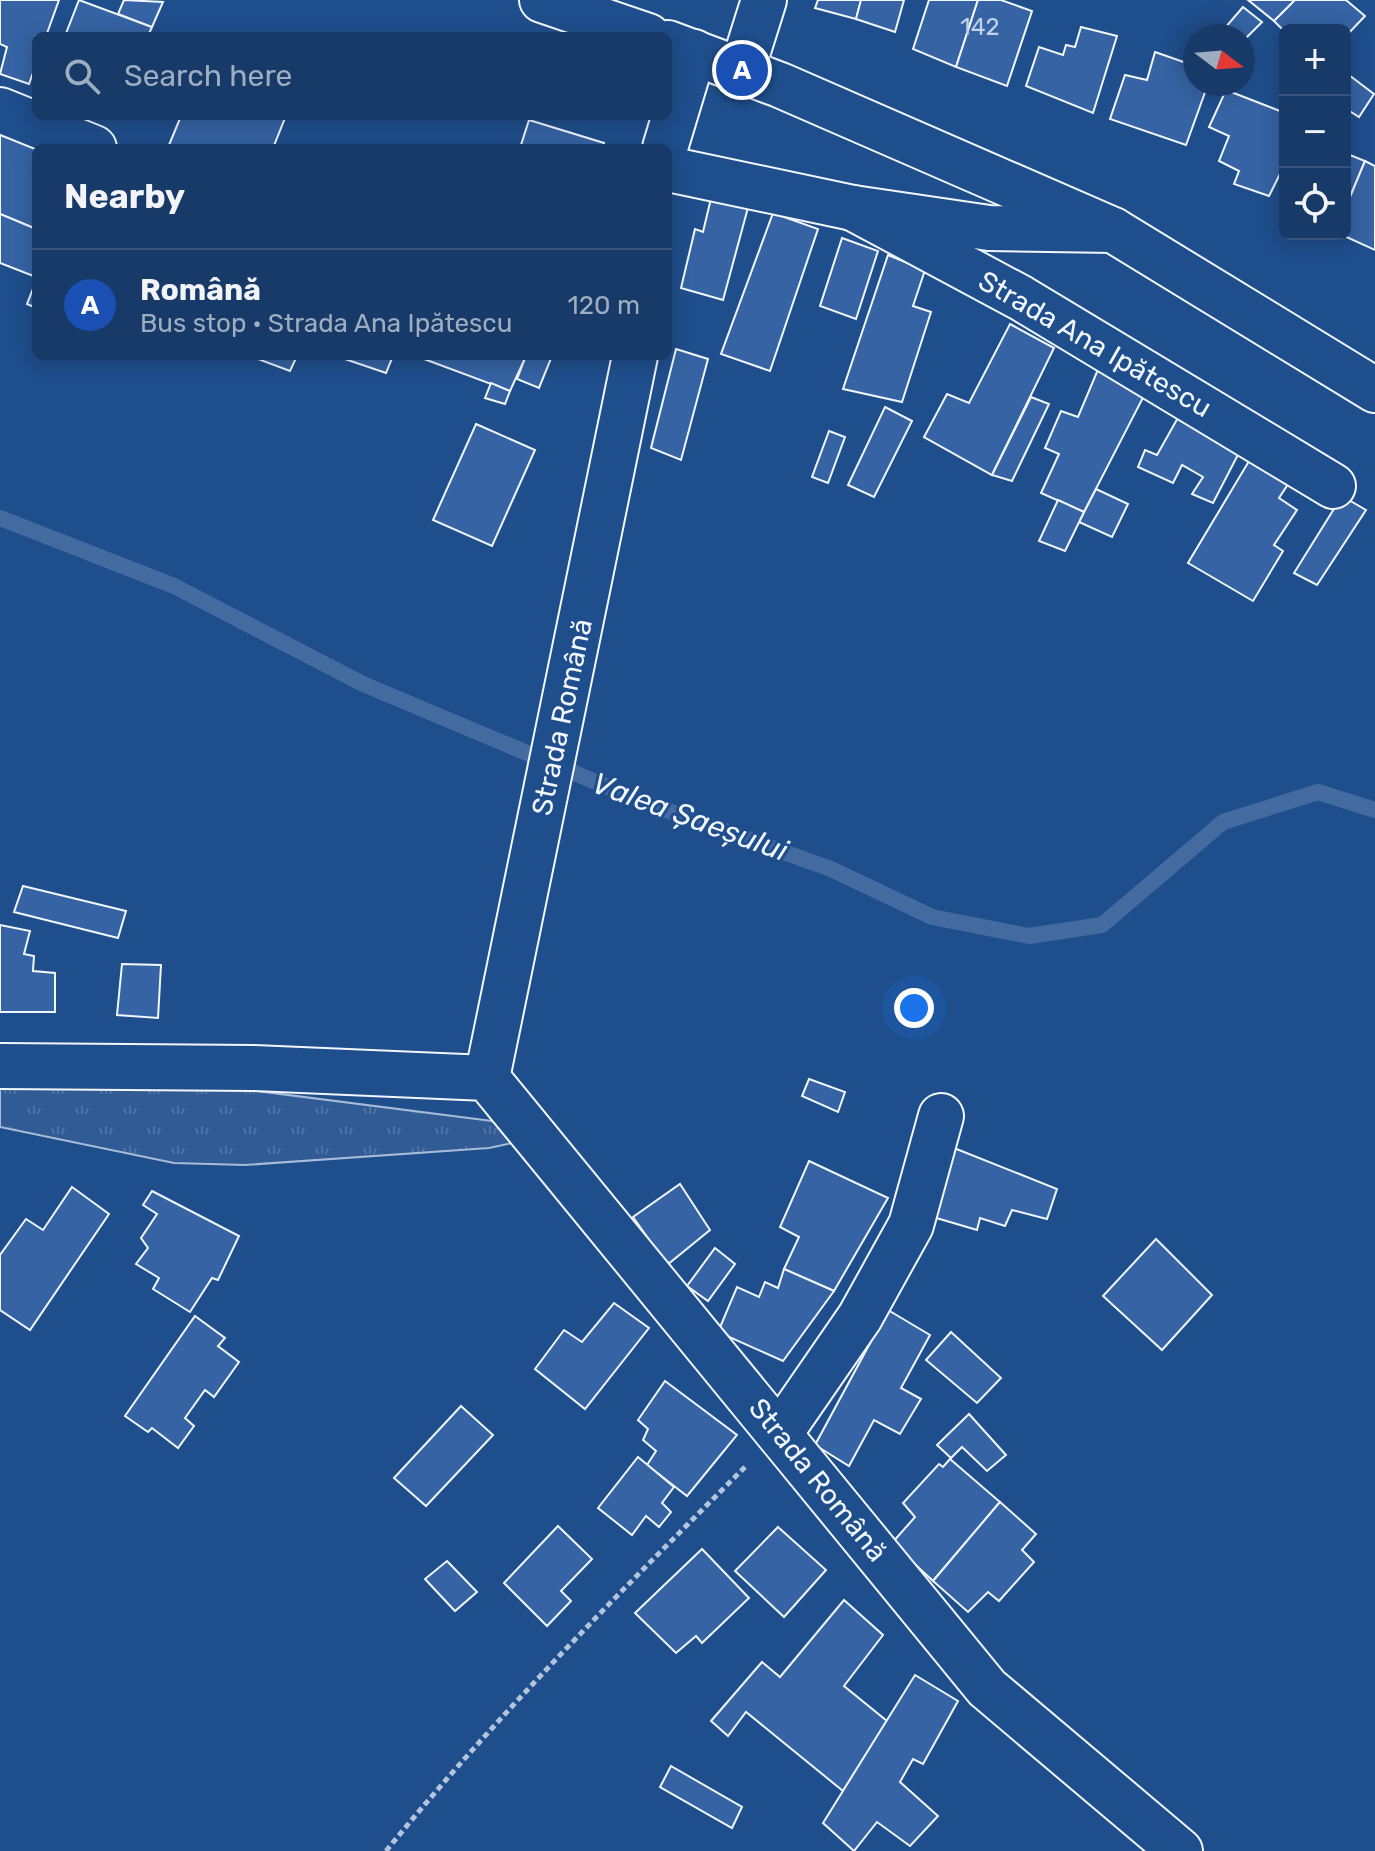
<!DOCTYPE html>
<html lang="en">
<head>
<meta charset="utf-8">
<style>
  body { margin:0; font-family:Rubik,sans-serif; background:#20416f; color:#f1f3f6 }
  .controls { position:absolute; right:24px; top:24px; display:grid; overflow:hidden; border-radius:12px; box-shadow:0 4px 20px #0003 }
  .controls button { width:72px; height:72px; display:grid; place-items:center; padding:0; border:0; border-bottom:2px solid #36547d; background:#173a69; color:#f1f3f6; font:40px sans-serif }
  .compass { position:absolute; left:1183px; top:24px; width:72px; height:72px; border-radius:50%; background:#173a69; box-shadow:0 4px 20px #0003; rotate:106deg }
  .you { position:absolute; left:914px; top:1008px; width:28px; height:28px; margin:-20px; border:6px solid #fff; border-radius:50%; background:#1a73e8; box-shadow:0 0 0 12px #1a73e833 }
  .badge { display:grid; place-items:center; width:52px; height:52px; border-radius:50%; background:#ffb74d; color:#fff; font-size:26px; font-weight:700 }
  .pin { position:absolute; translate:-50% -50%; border:4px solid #fff; box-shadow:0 2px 8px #0006 }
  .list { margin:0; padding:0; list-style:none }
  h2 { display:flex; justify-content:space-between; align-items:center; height:104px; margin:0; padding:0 32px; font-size:34px }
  h2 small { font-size:26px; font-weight:400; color:#9eadc0 }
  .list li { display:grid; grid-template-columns:52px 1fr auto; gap:24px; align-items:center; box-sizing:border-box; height:112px; padding:0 32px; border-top:2px solid #36547d }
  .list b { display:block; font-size:30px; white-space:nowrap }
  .list p { margin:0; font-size:26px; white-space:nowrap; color:#9eadc0 }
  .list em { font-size:26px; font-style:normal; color:#9eadc0 }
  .icon { flex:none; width:44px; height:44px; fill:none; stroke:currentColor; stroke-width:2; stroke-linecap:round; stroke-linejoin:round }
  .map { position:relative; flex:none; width:1375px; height:1851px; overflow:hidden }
  .search { position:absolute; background:#173a69; box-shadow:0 4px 20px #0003; left:32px; top:32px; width:640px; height:88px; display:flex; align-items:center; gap:20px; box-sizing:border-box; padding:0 28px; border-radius:12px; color:#9eadc0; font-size:30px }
  .panel { position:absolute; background:#173a69; box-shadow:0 4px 20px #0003; left:32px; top:144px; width:640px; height:216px; border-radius:12px }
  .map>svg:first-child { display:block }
  .grass { fill:url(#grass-tufts); stroke:#a8bbd7; stroke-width:2 }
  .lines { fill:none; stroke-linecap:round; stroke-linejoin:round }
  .stream { stroke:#446ba0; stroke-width:16 }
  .building { fill:#3563a3; stroke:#f2f6ff; stroke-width:2 }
  .minor-casing { stroke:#f2f6ff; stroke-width:48 }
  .secondary-casing { stroke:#f2f6ff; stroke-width:48 }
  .path { stroke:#b3c4dc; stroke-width:5; stroke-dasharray:6 4; stroke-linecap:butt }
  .minor { stroke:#1f4e8c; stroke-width:44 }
  .secondary { stroke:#1f4e8c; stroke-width:44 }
  .labels { text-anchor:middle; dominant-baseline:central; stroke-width:6; stroke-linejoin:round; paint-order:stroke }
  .number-label { font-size:24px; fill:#c3d1e8 }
  .street-label { font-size:28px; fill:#f2f6ff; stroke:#1f4e8c }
  .water-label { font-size:30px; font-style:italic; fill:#f2f6ff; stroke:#1f4e8c }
</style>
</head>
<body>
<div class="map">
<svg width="1375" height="1851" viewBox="0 0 1375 1851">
  <defs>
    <pattern id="grass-tufts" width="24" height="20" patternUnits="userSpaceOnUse" patternTransform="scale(2)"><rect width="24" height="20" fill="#305b95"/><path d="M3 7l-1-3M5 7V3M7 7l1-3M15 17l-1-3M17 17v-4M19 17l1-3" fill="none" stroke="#4e73a5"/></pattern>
  </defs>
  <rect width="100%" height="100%" fill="#1f4e8c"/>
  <polygon class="grass" points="0,1078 210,1085 492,1121 513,1129 512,1143 489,1148 245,1165 174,1163 0,1127"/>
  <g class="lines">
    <polyline class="stream" points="0,518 174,586 363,684 641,801 831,869 932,917 1029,936 1102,925 1223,822 1318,792 1375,810"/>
  </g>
  <g class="building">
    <polygon points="0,0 59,0 46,36 36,36 36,64 29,84 0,74 7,47 0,44"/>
    <polygon points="79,0 152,27 148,36 65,36"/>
    <polygon points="124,0 163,2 152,27 118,14"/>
    <polygon points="818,0 861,0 856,19 815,8"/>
    <polygon points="861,0 904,0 895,32 856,19"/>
    <polygon points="929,0 978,0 956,67 913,49"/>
    <polygon points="978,0 1001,0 1032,11 1007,86 956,67"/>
    <polygon points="1248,0 1295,0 1274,21"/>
    <polygon points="1295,0 1346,0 1365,16 1345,37 1345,30 1285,32 1274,21"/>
    <polygon points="1243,7 1262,22 1243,41 1243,36 1218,36"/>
    <polygon points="1081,27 1117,36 1093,113 1026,86 1039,47 1063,55 1066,45 1075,47"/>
    <polygon points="1155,52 1195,66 1195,84 1208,84 1186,145 1110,119 1125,75 1147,80"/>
    <polygon points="1345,72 1374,94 1359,117 1345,108"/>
    <polygon points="1226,90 1285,113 1285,164 1269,196 1234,184 1239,171 1219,161 1229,136 1209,127"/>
    <polygon points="181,116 280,116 285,118 273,148 177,148 169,145"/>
    <polygon points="529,120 604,143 602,148 520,148"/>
    <polygon points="0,129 36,148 36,229 0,214"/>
    <polygon points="1345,153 1365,161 1345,209"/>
    <polygon points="1365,161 1375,166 1375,250 1340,234 1345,234 1345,209"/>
    <polygon points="712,194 749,204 723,300 681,288 695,229 703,232"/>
    <polygon points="773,213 818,229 770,371 721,354"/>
    <polygon points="0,214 36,229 36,277 0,263"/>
    <polygon points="842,238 878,251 856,319 820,306"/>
    <polygon points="888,255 925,270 913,306 931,312 902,402 843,389"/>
    <polygon points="36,281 36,308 27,304"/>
    <polygon points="1010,324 1054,348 992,475 924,437 947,394 969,403"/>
    <polygon points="676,349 708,359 681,460 651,448"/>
    <polygon points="250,356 297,356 290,371"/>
    <polygon points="336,356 393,356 386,373"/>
    <polygon points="416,356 526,356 510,391"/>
    <polygon points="526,356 552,356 539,388 517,379"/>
    <polygon points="1102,360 1149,386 1084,512 1041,493 1059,454 1045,448 1061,411 1078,417"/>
    <polygon points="491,383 510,391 505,404 485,398"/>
    <polygon points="1031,397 1049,404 1012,481 992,475"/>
    <polygon points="885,407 912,421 874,497 848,485"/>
    <polygon points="1180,414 1242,447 1213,503 1192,494 1203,477 1182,465 1173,483 1138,467 1145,450 1157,455"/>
    <polygon points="476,424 535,450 492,546 433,520"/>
    <polygon points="829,431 845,437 828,483 812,477"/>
    <polygon points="1258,446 1298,469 1279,498 1297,510 1274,545 1283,551 1253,601 1188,563"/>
    <polygon points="1096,489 1128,504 1112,537 1079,522"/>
    <polygon points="1342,496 1366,510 1317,585 1294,573"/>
    <polygon points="1058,500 1084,512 1065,551 1039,541"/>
    <polygon points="23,886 126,911 118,938 14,912"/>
    <polygon points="0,925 30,931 24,954 34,956 33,971 55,973 55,1012 0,1012"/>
    <polygon points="122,964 161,965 158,1018 117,1015"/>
    <polygon points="809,1079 845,1092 838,1112 802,1096"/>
    <polygon points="954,1148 1057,1189 1047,1219 1012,1210 1005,1226 980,1218 977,1230 933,1217"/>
    <polygon points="809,1161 888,1198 834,1291 784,1269 799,1237 780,1227"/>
    <polygon points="680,1184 710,1230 667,1265 633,1217"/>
    <polygon points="72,1187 109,1214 30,1330 0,1310 0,1255 26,1219 43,1230"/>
    <polygon points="152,1191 239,1236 218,1280 212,1278 190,1312 153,1289 159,1278 136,1264 148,1248 141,1238 157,1214 143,1205"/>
    <polygon points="1156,1239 1212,1295 1162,1350 1103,1296"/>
    <polygon points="715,1248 735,1264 708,1301 687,1286"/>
    <polygon points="784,1269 834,1291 783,1361 718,1332 737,1287 759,1297 765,1282 778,1288"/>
    <polygon points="614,1303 649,1328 585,1409 535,1369 564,1330 582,1342"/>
    <polygon points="888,1310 930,1335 901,1388 921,1399 900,1434 874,1420 849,1466 815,1445"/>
    <polygon points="195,1316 225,1338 218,1346 239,1362 214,1397 205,1390 185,1418 194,1426 178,1448 152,1428 148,1432 125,1416"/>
    <polygon points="951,1332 1001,1378 977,1403 926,1360"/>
    <polygon points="665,1381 737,1435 687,1496 647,1465 656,1451 643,1440 648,1429 638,1420"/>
    <polygon points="461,1406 493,1435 426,1506 394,1478"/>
    <polygon points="969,1414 1006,1455 987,1471 962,1447 951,1458 937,1445"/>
    <polygon points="638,1457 674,1487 662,1503 671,1512 659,1527 646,1516 632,1535 598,1508"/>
    <polygon points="950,1459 1000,1502 933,1581 892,1543 915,1517 903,1503 939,1464 943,1467"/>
    <polygon points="1000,1502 1036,1534 1022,1550 1034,1562 999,1601 988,1592 968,1612 933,1581"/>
    <polygon points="558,1526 592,1559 561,1591 571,1601 547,1626 504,1583"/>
    <polygon points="778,1527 826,1570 784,1617 735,1571"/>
    <polygon points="702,1549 749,1598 702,1643 696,1636 676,1653 635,1613"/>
    <polygon points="447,1561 477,1592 455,1611 425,1579"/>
    <polygon points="844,1600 883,1635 844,1686 887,1721 843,1791 746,1712 728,1736 711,1721 762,1662 780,1677"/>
    <polygon points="915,1675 958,1701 923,1764 913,1759 900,1782 938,1816 910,1846 877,1822 854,1851 823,1823"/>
    <polygon points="671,1766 742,1807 732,1828 660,1787"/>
  </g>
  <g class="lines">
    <defs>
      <g id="minor">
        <polyline points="742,70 764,0"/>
        <polyline points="0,110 94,148"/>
        <polyline points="665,148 694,52"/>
        <polyline points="668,169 853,208 989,228 1113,230"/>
        <polyline points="853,208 1021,298 1333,486"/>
        <polyline points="0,1066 254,1068 487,1078 987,1688 1180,1851"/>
        <polyline points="487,1078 635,356"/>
        <polyline points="780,1433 860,1317 911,1225 941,1116"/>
      </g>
      <g id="secondary">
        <polyline points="542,0 648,36"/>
        <polyline points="668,43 780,85 1113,230 1375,390"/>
      </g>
    </defs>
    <use href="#minor" class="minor-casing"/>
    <use href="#secondary" class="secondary-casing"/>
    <path class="path" d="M386,1851C497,1715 621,1591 745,1467"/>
    <use href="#minor" class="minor"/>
    <use href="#secondary" class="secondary"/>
  </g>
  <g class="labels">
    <g class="number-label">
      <text x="980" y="27">142</text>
    </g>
    <g class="street-label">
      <text transform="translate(1095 344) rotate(30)">Strada Ana Ipătescu</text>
      <text transform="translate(562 717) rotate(-78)">Strada Română</text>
      <text transform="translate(818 1480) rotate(51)">Strada Română</text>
    </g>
    <g class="water-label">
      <text transform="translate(690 817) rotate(20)">Valea Șaeșului</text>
    </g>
  </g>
</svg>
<div class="controls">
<button>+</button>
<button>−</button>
<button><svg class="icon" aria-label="locate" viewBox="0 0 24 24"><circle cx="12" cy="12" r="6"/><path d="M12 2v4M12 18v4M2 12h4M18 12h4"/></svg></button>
</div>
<svg class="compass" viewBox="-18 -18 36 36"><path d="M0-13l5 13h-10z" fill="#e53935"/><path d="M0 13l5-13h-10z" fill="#9eadc0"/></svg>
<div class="you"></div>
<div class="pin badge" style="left:742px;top:70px;background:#1a4fb4">A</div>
<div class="search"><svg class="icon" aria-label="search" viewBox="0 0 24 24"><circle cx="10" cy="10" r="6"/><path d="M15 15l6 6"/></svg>Search here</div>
<section class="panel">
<h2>Nearby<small></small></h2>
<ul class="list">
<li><span class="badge" style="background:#1a4fb4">A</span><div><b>Română</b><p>Bus stop · Strada Ana Ipătescu</p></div><em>120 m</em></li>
</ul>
</section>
</div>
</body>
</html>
